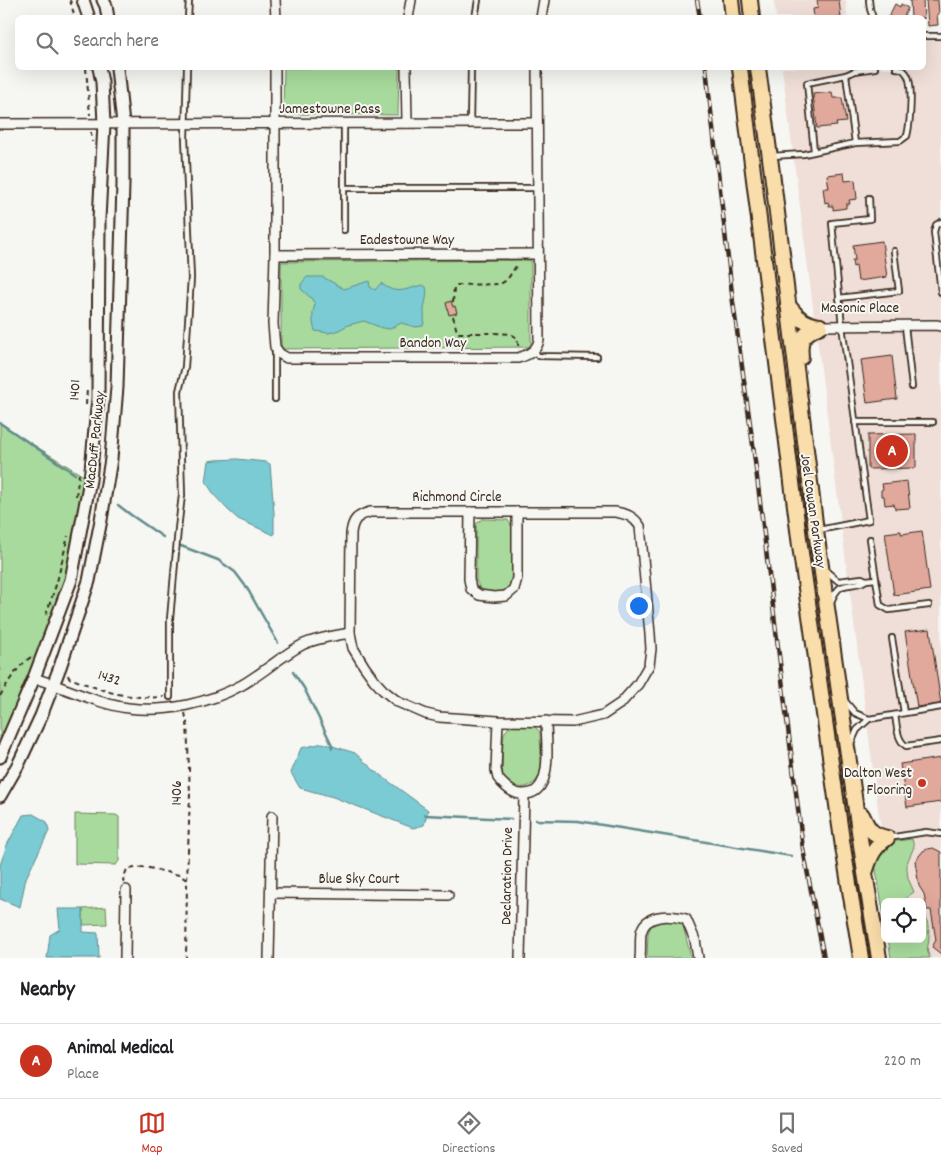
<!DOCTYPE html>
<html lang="en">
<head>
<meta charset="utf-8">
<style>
  body { margin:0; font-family:Dekko,sans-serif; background:#f2f2f2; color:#202124 }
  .controls { position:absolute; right:15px; bottom:15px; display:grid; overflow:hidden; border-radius:8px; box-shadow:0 5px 20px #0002 }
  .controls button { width:45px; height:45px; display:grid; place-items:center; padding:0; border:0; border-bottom:1px solid #e0e0e0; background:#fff; color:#202124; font:25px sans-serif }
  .you { position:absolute; left:638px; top:605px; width:18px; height:18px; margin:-12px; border:4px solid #fff; border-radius:50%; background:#1a73e8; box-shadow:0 0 0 8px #1a73e833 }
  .badge { display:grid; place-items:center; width:32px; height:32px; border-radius:50%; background:#c8321e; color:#fff; font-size:16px; font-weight:700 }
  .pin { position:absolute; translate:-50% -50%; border:2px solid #fff; box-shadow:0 1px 5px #0006 }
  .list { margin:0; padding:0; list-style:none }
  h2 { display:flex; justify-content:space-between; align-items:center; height:65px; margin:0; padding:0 20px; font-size:21px }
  h2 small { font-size:16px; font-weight:400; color:#757577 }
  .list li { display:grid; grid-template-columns:32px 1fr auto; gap:15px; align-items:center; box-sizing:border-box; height:75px; padding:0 20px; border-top:1px solid #e0e0e0 }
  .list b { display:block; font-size:19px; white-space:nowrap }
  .list p { margin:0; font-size:16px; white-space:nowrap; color:#757577 }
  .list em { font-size:16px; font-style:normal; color:#757577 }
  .icon { flex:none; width:28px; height:28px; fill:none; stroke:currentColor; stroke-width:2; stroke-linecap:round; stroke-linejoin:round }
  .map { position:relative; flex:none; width:941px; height:958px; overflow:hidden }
  .search { position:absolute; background:#fff; box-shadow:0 5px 20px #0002; left:15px; right:15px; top:15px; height:55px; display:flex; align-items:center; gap:12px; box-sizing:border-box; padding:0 18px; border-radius:8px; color:#757577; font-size:19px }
  .sheet { height:140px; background:#fff }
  nav { display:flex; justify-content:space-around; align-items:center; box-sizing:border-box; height:70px; border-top:1px solid #e0e0e0; background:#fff; font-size:14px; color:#757577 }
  nav a { display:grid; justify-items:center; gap:2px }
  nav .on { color:#c8321e }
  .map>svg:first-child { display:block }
  .built { fill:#f0dfd8 }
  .green { fill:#a7da9c; stroke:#71825d }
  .water { fill:#7acbd4; stroke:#618b8b }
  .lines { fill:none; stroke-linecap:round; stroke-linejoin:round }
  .stream { stroke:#618b8b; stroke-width:2.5 }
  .building { fill:#e1a89c; stroke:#3b2a1e }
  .service-casing { stroke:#3b2a1e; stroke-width:8 }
  .minor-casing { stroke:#3b2a1e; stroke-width:12 }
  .tertiary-casing { stroke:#3b2a1e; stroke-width:15 }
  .primary-casing { stroke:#3b2a1e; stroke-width:18 }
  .path { stroke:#3b2a1e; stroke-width:2; stroke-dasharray:5 4; stroke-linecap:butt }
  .service { stroke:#f6f6f2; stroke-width:4.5 }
  .minor { stroke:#f6f6f2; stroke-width:9 }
  .tertiary { stroke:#f6f6f2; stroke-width:11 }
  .primary { stroke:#f9deab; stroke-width:14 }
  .rail-casing { stroke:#3b2a1e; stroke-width:4.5 }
  .rail { stroke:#f6f6f2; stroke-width:2.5; stroke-dasharray:8; stroke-linecap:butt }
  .poi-dot { fill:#c8321e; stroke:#f6f6f2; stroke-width:2 }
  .labels { text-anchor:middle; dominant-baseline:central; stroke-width:4; stroke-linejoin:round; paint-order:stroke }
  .street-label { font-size:15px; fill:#3b2a1e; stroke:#f6f6f2 }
  .poi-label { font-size:15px; fill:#3b2a1e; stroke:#f6f6f2; text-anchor:end }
</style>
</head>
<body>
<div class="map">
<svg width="941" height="958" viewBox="0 0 941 958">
  <rect width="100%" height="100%" fill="#f6f6f2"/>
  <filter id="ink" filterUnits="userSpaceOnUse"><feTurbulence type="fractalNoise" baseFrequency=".02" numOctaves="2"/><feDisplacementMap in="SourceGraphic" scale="10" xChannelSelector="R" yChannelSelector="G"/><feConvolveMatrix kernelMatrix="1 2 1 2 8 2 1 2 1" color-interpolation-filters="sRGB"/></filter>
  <g filter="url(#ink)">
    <g class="built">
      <polygon points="774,0 846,0 847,17 776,17"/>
      <polygon points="924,39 941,40 941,958 905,958 922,939 922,902 894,902 879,816 782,68 924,68"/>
    </g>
    <g class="green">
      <polygon points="284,68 399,68 398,115 283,114"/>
      <polygon points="531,260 531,347 281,349 281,262"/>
      <polygon points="0,424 90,480 71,580 0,751"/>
      <path d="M482,519L508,520L512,527V579C511,581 509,586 508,587C502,595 486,595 479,587C478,585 477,582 476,580V524Z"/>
      <path d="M514,725L534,726L540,732C540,743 542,760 541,771C539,782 528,789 518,787C512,786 506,781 503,775C502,770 502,737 505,732C507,728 510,727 514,725Z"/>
      <polygon points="75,814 116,815 119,817 119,861 116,865 75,864"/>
      <polygon points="912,839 914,847 907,863 907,869 908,878 914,892 908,896 905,902 885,902 885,922 874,859 889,842"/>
      <polygon points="106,907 107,924 83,925 83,909"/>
      <path d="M922,912H925C927,920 929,929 929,937C929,947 925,947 930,958H891L888,939H922Z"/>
      <polygon points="657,921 676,921 683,925 691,958 647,958 648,933 651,926"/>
    </g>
    <g class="water">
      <path d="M307,277H323L344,289L369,281L370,287L375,290L381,283C396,296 405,289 423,285L426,287C428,295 425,301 424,309C424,315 425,320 423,326L416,327L401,323L390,329L382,328L364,321L348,325L339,330L329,333L315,331C312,321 312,314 315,304L311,298L301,289V284Z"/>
      <polygon points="237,459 266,462 270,464 274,513 274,535 238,519 227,509 215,496 206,482 209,461 215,460"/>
      <polygon points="323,743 355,753 376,772 428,810 424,825 413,828 333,797 300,788 291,773 301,748"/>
      <polygon points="33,814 47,822 49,831 26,878 20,907 0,899 0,865 7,845 23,815"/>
      <polygon points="58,909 83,909 83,932 98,933 99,958 47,958 50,935 60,929"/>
    </g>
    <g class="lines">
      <g class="stream">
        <polyline points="0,423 75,474"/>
        <polyline points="118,505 131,515 163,537"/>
        <polyline points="181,546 218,560 235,572 247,588 278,643"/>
        <polyline points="293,672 304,688 332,745 332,748"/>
        <polyline points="425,815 511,819"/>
        <polyline points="536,820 578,821 791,856"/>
      </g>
    </g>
    <g class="building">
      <polygon points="817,0 839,0 841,18 814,18 813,9 818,8"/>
      <polygon points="910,0 923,0 924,19 924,18 911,18"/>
      <polygon points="926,0 938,0 939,14 937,14 938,25 928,26"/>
      <polygon points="895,4 900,7 901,4 908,8 903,18 888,18"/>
      <polygon points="832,92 833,98 842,98 846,122 836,123 837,126 817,128 813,94"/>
      <polygon points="844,173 845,181 855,180 857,199 849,200 850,204 846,204 846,208 833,210 833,206 829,206 828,202 825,203 823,188 829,188 827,175"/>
      <polygon points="882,241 887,277 858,281 856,266 853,267 852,260 855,260 853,245"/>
      <polygon points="451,301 453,307 455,306 457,313 449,315 446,303"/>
      <polygon points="892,356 897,399 867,403 861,360"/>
      <polygon points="916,434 916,468 868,469 868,435"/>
      <polygon points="907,481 910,508 895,509 894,504 885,505 884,496 881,496 881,490 883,489 882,484"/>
      <polygon points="901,531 901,534 922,531 930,590 894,595 885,533"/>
      <polygon points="930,629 941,704 917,707 905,632"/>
      <polygon points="941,758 941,802 907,807 900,764"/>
      <polygon points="933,848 941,852 941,954 932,947 936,940 931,910 927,910 924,894 919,886 915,861 923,851 927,849"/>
    </g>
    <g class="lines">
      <defs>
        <g id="service">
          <polyline points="869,0 870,9 873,18"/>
          <polyline points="188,18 189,0"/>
          <polyline points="475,18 478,0"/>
          <polyline points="924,36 941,36"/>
          <polyline points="846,75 855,71 875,68"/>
          <polyline points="344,123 344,230"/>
          <polyline points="470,124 471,68"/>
          <path d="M855,143L900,141L907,136C910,124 914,82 906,73C904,70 900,68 896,68"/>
          <polyline points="771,156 804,154 855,143 846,75 807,83 814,151"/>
          <polyline points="344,188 538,188"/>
          <polyline points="941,222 936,225 934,232 941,292"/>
          <polyline points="839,298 899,291 894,251"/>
          <polyline points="905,326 912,387"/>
          <polyline points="534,350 538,356 597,357"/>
          <polyline points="275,351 275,399"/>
          <polyline points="855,422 933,422"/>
          <polyline points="819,530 869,520 842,326 832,223 870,219 869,198"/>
          <polyline points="870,539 876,579"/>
          <path d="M825,570L838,581L862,578L866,580C859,586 849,583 841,587C836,590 833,597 831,602"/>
          <polyline points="866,580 876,579 880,605 889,610 929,605"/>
          <polyline points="892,638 904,713"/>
          <polyline points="170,697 170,619 178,529 182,495 179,391 185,367 191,278 185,138 187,68"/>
          <polyline points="845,701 855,713 869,719"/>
          <path d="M895,715C897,726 897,740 906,746L941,741"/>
          <polyline points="851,743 857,730 869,719 941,707"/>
          <polyline points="888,838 926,832 941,834"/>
        </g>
        <g id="minor">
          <polyline points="275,0 276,18"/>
          <polyline points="408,18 411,0"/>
          <polyline points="541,18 544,0"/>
          <path d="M275,68V255L273,324L275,347L280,354L287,358H518C528,355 537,351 539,340L537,68"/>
          <polyline points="406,68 407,123"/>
          <polyline points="0,124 537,123"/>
          <polyline points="275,255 538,254"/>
          <polyline points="820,326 936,325 941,326"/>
          <path d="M370,512H615C627,514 633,516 640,526L650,634L651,649L649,665L638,684L621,703L603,715L573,722L498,721L439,717L426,714L398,702L383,690L374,680L364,666L353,648L350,633L351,533C353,519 357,516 370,512Z"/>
          <polyline points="470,512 469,579 471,589 479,595 494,597 506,596 514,589 517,578 517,512"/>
          <path d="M34,678C64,687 98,704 128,708C166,713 209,703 242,685C263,673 281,656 302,645C316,638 334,636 350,633"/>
          <path d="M498,721L496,770C497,773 497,775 498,778C501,783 510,791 516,793C521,795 526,794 531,793C553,786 546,740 546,721"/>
          <polyline points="271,893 448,895"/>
          <polyline points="125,958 126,890"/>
          <polyline points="269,958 272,816"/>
          <polyline points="520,958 524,795"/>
          <path d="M640,958C641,950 640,941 641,933C645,913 670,915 686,919L695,940L698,958"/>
        </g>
        <g id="tertiary">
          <polyline points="83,0 89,18"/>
          <polyline points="103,0 106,6 108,18"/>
          <polyline points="0,757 34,678 71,580 90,480 98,398 99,219 104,124 102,82 99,68"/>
          <polyline points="0,796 19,763 41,716 60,667 89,581 101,520 111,459 117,387 123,184 123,124 117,68"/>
        </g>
        <g id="primary">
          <polyline points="731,0 733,18"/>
          <polyline points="750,0 752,18"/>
          <polyline points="740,68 800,546 843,847 861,958"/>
          <polyline points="758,68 774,188 816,531 865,873 879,958"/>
          <path d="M788,305C799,319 803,323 820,326"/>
          <path d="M801,357C799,338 803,334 820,326"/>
          <path d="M862,815C868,828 871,835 887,838"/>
          <path d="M866,870C871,854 874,848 887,838"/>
        </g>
      </defs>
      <use href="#service" class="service-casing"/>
      <use href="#minor" class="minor-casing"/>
      <use href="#tertiary" class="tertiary-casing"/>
      <use href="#primary" class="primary-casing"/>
      <g class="path">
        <polyline points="70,0 75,18"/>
        <polyline points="86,68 90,115"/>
        <polyline points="91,132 92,142"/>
        <polyline points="453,302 454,287 457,285 500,284 507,280 518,263"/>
        <polyline points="453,316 457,332 459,333 494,333 511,334 517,338 519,350"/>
        <polyline points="86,405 87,389"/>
        <polyline points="76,496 79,474"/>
        <polyline points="46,615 57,582 68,536"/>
        <path d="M68,675L69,678C87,684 105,692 123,695C137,697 150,698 164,697"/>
        <path d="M0,696C8,682 17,667 31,657"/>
        <polyline points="185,713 187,722 190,793 187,880"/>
        <polyline points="124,883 123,880 127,869 145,867 179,875 187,880 186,958"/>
      </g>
      <use href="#service" class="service"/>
      <use href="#minor" class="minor"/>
      <use href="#tertiary" class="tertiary"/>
      <use href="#primary" class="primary"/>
      <defs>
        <g id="rail">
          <polyline points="697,0 700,18"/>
          <polyline points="706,68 733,302 753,445 803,849 824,958"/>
        </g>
      </defs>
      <use href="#rail" class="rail-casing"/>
      <use href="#rail" class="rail"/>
    </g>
  </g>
  <circle class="poi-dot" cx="922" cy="783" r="5"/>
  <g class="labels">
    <g class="street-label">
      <text x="330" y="110">Jamestowne Pass</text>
      <text x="407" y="241">Eadestowne Way</text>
      <text x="860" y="309">Masonic Place</text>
      <text x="433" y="344">Bandon Way</text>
      <text transform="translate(76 390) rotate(-87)">1401</text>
      <text transform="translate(96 440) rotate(-84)">MacDuff Parkway</text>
      <text x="457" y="498">Richmond Circle</text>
      <text transform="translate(812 511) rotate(82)">Joel Cowan Parkway</text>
      <text transform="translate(109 679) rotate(17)">1432</text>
      <text transform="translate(178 793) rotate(-90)">1406</text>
      <text transform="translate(508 876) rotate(-89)">Declaration Drive</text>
      <text x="359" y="880">Blue Sky Court</text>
    </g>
    <g class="poi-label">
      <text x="912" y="774">Dalton West<tspan x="912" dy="17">Flooring</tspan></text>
    </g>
  </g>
</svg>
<div class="controls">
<button><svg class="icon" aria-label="locate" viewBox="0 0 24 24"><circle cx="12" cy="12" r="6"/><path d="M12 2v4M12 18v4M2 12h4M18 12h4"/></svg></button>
</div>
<div class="you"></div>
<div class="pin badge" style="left:892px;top:451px">A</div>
<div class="search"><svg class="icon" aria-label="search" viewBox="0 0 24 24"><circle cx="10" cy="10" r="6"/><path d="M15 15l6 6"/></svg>Search here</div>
</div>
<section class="sheet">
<h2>Nearby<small></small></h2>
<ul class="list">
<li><span class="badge">A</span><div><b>Animal Medical</b><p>Place</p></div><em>220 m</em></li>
</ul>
</section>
<nav>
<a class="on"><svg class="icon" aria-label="map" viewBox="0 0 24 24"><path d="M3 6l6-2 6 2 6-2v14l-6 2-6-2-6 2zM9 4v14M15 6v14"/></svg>Map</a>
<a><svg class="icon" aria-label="directions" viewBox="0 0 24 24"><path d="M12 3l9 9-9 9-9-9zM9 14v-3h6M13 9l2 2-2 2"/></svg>Directions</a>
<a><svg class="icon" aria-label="saved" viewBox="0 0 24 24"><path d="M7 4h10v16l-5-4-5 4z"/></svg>Saved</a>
</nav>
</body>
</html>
